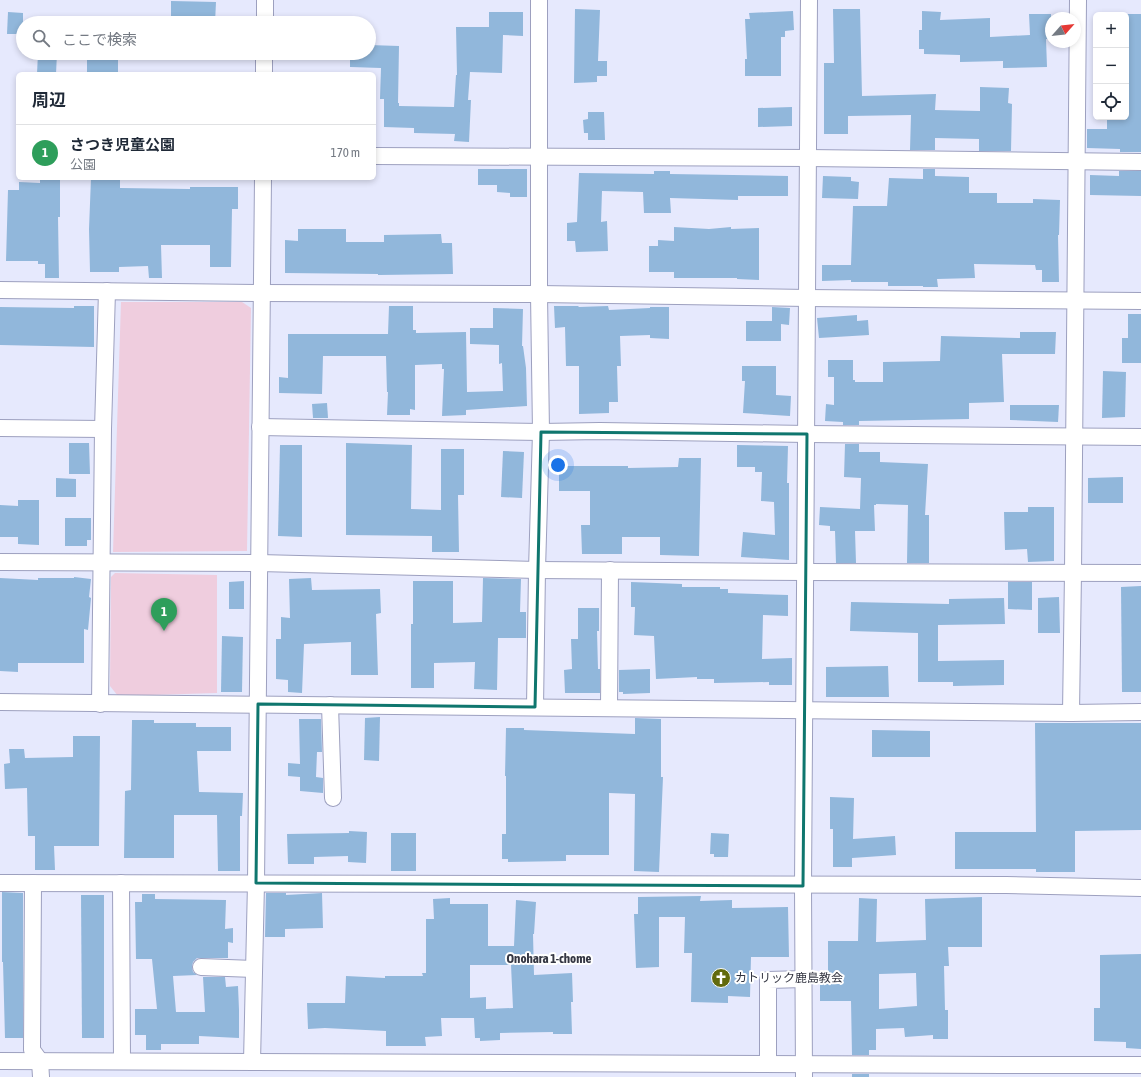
<!DOCTYPE html>
<html lang="ja">
<head>
<meta charset="utf-8">
<style>
  body { margin:0; font-family:"Asap Condensed","Noto Sans JP",sans-serif; background:#f2f2f3; color:#1f2937 }
  .controls { position:absolute; right:12px; top:12px; display:grid; overflow:hidden; border-radius:6px; box-shadow:0 2px 6px #0003 }
  .controls button { width:36px; height:36px; display:grid; place-items:center; padding:0; border:0; border-bottom:1px solid #e0e1e3; background:#fff; color:#1f2937; font:20px sans-serif }
  .compass { position:absolute; left:1045px; top:12px; width:36px; height:36px; border-radius:50%; background:#fff; box-shadow:0 2px 6px #0003; rotate:63deg }
  .you { position:absolute; left:558px; top:465px; width:14px; height:14px; margin:-10px; border:3px solid #fff; border-radius:50%; background:#1a73e8; box-shadow:0 0 0 6px #1a73e833 }
  .badge { display:grid; place-items:center; width:26px; height:26px; border-radius:50%; background:#ea580c; color:#fff; font-size:13px; font-weight:700 }
  .pin { position:absolute; translate:-50% -33px; filter:drop-shadow(0 1px 2px #0008) }
  .pin::after { content:''; position:absolute; top:21px; width:14px; height:12px; background:inherit; clip-path:polygon(0 0,100% 0,50% 100%) }
  .list { margin:0; padding:0; list-style:none }
  h2 { display:flex; justify-content:space-between; align-items:center; height:52px; margin:0; padding:0 16px; font-size:17px }
  h2 small { font-size:13px; font-weight:400; color:#747a83 }
  .list li { display:grid; grid-template-columns:26px 1fr auto; gap:12px; align-items:center; box-sizing:border-box; height:56px; padding:0 16px; border-top:1px solid #e0e1e3 }
  .list b { display:block; font-size:15px; white-space:nowrap }
  .list p { margin:0; font-size:13px; white-space:nowrap; color:#747a83 }
  .list em { font-size:13px; font-style:normal; color:#747a83 }
  .icon { flex:none; width:22px; height:22px; fill:none; stroke:currentColor; stroke-width:2; stroke-linecap:round; stroke-linejoin:round }
  .map { position:relative; flex:none; width:1141px; height:1077px; overflow:hidden }
  .search { position:absolute; background:#fff; box-shadow:0 2px 6px #0003; left:16px; top:16px; width:360px; height:44px; display:flex; align-items:center; gap:10px; box-sizing:border-box; padding:0 14px; border-radius:22px; color:#747a83; font-size:15px }
  .panel { position:absolute; background:#fff; box-shadow:0 2px 6px #0003; left:16px; top:72px; width:360px; height:108px; border-radius:6px }
  .map>svg:first-child { display:block }
  .green { fill:#efcdde }
  .building { fill:#91b7db; fill-rule:evenodd }
  .lines { fill:none; stroke-linecap:round; stroke-linejoin:round }
  .minor-casing { stroke:#9da0bf; stroke-width:18 }
  .minor { stroke:#fff; stroke-width:16 }
  .marked { fill:none; stroke:#0f766e; stroke-width:3; stroke-linejoin:round }
  .labels { text-anchor:middle; dominant-baseline:central; stroke-width:4; stroke-linejoin:round; paint-order:stroke }
  .poi-label { font-size:12px; fill:#353743; stroke:#fff; text-anchor:start }
  .neighbourhood-label { font-size:13px; font-weight:bold; fill:#353743; stroke:#fff }
</style>
</head>
<body>
<div class="map">
<svg width="1141" height="1077" viewBox="0 0 1141 1077">
  <rect width="100%" height="100%" fill="#e6e9fd"/>
  <g class="green">
    <polygon points="121,302 242,302 251,308 247,551 113,552"/>
    <polygon points="115,573 217,575 217,693 118,696 110,686 111,577"/>
  </g>
  <g class="building">
    <polygon points="171,1 216,2 215,23 171,23"/>
    <polygon points="575,9 600,10 598,61 607,61 607,76 597,76 597,82 574,83"/>
    <polygon points="833,9 860,9 862,96 936,94 935,110 980,111 980,87 1009,88 1008,103 1012,104 1011,151 979,151 979,139 935,138 935,150 910,150 911,115 848,116 848,134 824,134 824,63 834,63"/>
    <polygon points="793,11 794,30 785,31 785,37 781,37 781,76 745,76 745,59 747,59 745,19 750,19 749,13"/>
    <polygon points="922,11 941,12 940,20 990,18 990,37 1030,35 1029,14 1051,14 1051,39 1046,39 1047,67 1003,68 1003,61 960,62 960,55 924,54 924,49 919,49 919,30 922,30"/>
    <polygon points="8,12 23,13 23,34 7,34"/>
    <polygon points="489,12 523,12 523,36 503,35 502,73 470,72 468,100 471,100 469,142 454,141 455,134 414,133 414,128 384,127 384,99 380,99 381,68 350,67 350,53 369,53 369,45 399,46 398,103 399,103 399,106 454,107 456,75 457,75 456,27 489,27"/>
    <polygon points="1126,14 1141,14 1141,152 1120,152 1120,149 1087,148 1087,129 1107,129 1107,117 1126,117"/>
    <polygon points="38,53 57,53 56,74 37,74"/>
    <rect x="87" y="53" width="31" height="21"/>
    <polygon points="792,107 792,126 758,127 758,108"/>
    <polygon points="588,112 604,112 605,140 588,140 588,133 584,133 583,120 588,119"/>
    <polygon points="478,169 527,169 527,197 510,197 510,193 497,192 497,185 478,185"/>
    <polygon points="923,169 935,169 935,176 969,177 969,193 997,193 997,203 1033,203 1033,199 1060,200 1059,235 1058,235 1059,282 1042,282 1042,270 1036,270 1035,265 974,264 975,278 937,279 938,287 923,287 923,286 888,286 888,282 851,282 851,280 822,281 822,265 851,265 853,206 887,206 889,178 923,179"/>
    <polygon points="654,171 670,171 670,174 788,176 788,196 738,196 738,200 670,198 671,213 644,213 643,192 602,191 601,222 607,221 608,251 576,252 575,241 567,241 567,223 577,222 579,173 654,174"/>
    <polygon points="1119,171 1141,171 1141,196 1090,195 1090,175 1119,176"/>
    <polygon points="823,176 851,177 851,181 859,182 858,199 822,198"/>
    <polygon points="91,178 120,178 120,188 190,189 190,187 238,187 238,209 232,209 231,267 210,267 210,245 161,245 162,278 149,278 148,266 119,267 119,272 90,272 89,229"/>
    <polygon points="40,179 60,179 60,217 58,217 59,278 45,278 45,264 38,264 38,261 6,261 8,190 19,190 19,182 40,183"/>
    <polygon points="674,227 709,229 731,227 731,229 759,228 759,280 737,279 737,278 674,278 674,272 649,272 649,246 658,246 658,240 674,241"/>
    <polygon points="298,229 346,229 346,242 384,242 384,235 441,234 442,243 452,243 453,274 378,275 378,274 285,273 285,240 298,241"/>
    <polygon points="74,306 94,306 94,347 0,345 0,307 74,308"/>
    <polygon points="389,306 413,306 413,330 416,330 416,333 466,332 467,392 503,391 502,363 499,364 499,345 470,344 470,328 493,328 493,308 523,309 522,346 523,346 526,368 527,406 466,410 466,415 442,416 444,369 442,369 442,364 415,365 415,410 410,409 410,415 387,415 388,392 387,392 386,356 323,356 322,394 279,393 279,377 288,378 288,334 388,334"/>
    <polygon points="554,306 578,306 579,307 608,306 609,310 650,308 650,307 669,307 669,339 650,338 650,335 620,336 621,366 617,366 618,402 609,402 609,413 579,414 579,366 566,366 565,327 555,328"/>
    <polygon points="772,307 790,308 789,325 781,324 781,341 746,341 746,321 772,321"/>
    <polygon points="1128,314 1141,314 1141,363 1122,363 1122,338 1128,338"/>
    <polygon points="857,315 857,321 868,320 869,335 819,338 817,318"/>
    <polygon points="1020,332 1056,332 1055,354 1002,354 1004,402 969,403 969,419 859,421 859,425 843,425 843,422 825,421 826,404 834,405 834,377 828,377 828,360 853,360 853,380 855,380 855,382 883,382 883,362 940,361 941,336 1020,338"/>
    <polygon points="742,366 776,366 776,395 791,396 790,416 743,413 745,381 742,381"/>
    <polygon points="1103,371 1126,372 1125,417 1102,418"/>
    <polygon points="327,403 328,418 313,418 312,404"/>
    <polygon points="1010,405 1059,405 1058,422 1010,420"/>
    <polygon points="69,443 89,443 90,474 69,474"/>
    <polygon points="346,443 412,445 411,509 441,510 441,449 464,449 464,495 458,495 459,552 432,552 432,536 346,535"/>
    <polygon points="845,444 859,444 859,452 880,452 880,462 928,464 925,515 929,515 929,563 907,563 908,505 876,504 876,505 874,505 875,531 855,531 856,563 836,563 835,531 830,531 830,526 819,525 820,507 860,509 861,478 844,477"/>
    <polygon points="280,445 302,445 302,537 278,536"/>
    <polygon points="737,445 788,446 787,483 789,483 789,560 741,557 743,532 775,535 774,502 761,501 762,472 755,472 755,467 737,467"/>
    <polygon points="503,451 524,452 522,498 501,497"/>
    <polygon points="679,458 701,458 699,556 660,555 660,537 622,537 622,554 582,554 581,525 590,525 590,491 559,491 559,466 628,466 628,468 678,467"/>
    <polygon points="1123,477 1123,503 1088,503 1088,478"/>
    <polygon points="56,478 76,479 76,497 56,497"/>
    <polygon points="18,500 39,500 39,545 18,544 18,537 0,537 0,505 18,506"/>
    <polygon points="1028,507 1054,507 1054,561 1028,562 1027,549 1005,550 1004,512 1028,512"/>
    <polygon points="65,518 91,518 91,540 87,540 87,546 65,546"/>
    <polygon points="74,577 91,579 89,597 91,598 88,630 84,629 84,663 18,663 18,672 0,671 0,578 38,580 38,578 74,578"/>
    <polygon points="311,578 312,590 380,589 381,613 376,614 378,675 351,675 351,642 304,644 302,693 288,692 288,680 276,679 276,639 281,639 281,617 290,618 289,579"/>
    <polygon points="483,578 521,579 520,612 526,612 526,638 498,638 497,690 474,689 475,662 434,663 434,688 411,688 411,624 413,624 413,581 453,581 453,623 482,622"/>
    <polygon points="244,581 244,609 229,609 229,582"/>
    <polygon points="631,582 682,584 682,587 720,587 720,589 728,589 728,593 788,595 788,616 763,615 762,659 792,658 792,685 769,685 769,682 714,683 714,679 697,679 697,677 656,679 654,636 634,635 635,607 631,607"/>
    <polygon points="1008,582 1032,582 1032,610 1008,609"/>
    <polygon points="1141,586 1141,692 1122,692 1121,587"/>
    <polygon points="1059,597 1060,633 1038,633 1038,598"/>
    <polygon points="1004,598 1005,624 938,625 938,661 1004,660 1004,685 953,686 953,682 918,682 918,633 850,631 851,602 949,604 949,599"/>
    <polygon points="578,608 599,608 599,631 597,631 598,669 600,669 600,693 565,693 564,670 572,669 571,639 578,639"/>
    <polygon points="222,636 243,637 242,692 221,692"/>
    <polygon points="888,666 889,697 826,697 826,667"/>
    <polygon points="650,669 650,693 623,694 623,692 619,692 619,670"/>
    <polygon points="380,717 379,761 364,760 365,718"/>
    <polygon points="635,718 661,719 661,777 663,777 659,872 634,871 635,794 609,793 609,855 566,855 566,861 508,862 508,859 502,859 502,834 506,834 506,776 505,776 506,728 524,728 524,730 635,734"/>
    <polygon points="299,719 321,719 322,752 317,752 316,777 323,778 323,793 300,791 300,777 288,776 288,763 300,764"/>
    <polygon points="132,720 154,720 154,723 196,723 196,727 231,727 231,751 197,751 199,792 243,793 242,816 240,816 240,871 218,871 217,815 174,815 174,858 124,858 125,791 131,790"/>
    <polygon points="1035,723 1141,723 1141,830 1075,831 1075,872 1036,872 1036,869 955,869 955,832 1036,832"/>
    <polygon points="872,730 930,731 930,757 872,757"/>
    <polygon points="73,736 100,736 99,846 54,846 55,870 35,870 35,836 28,836 27,788 5,789 4,764 10,763 9,749 24,749 25,758 73,757"/>
    <polygon points="830,797 854,798 853,839 895,836 896,855 852,858 852,867 833,867 833,829 830,829"/>
    <polygon points="349,831 367,832 366,863 348,862 348,856 314,857 314,864 288,864 287,834 349,833"/>
    <rect x="391" y="833" width="25" height="38"/>
    <polygon points="711,833 729,834 728,857 714,857 714,854 710,854"/>
    <polygon points="2,892 23,893 23,1038 5,1038 3,962 2,962"/>
    <polygon points="266,893 286,893 286,895 322,893 323,928 285,929 285,937 265,937"/>
    <polygon points="142,894 155,894 155,899 226,900 225,929 233,928 233,943 228,942 228,958 197,958 193,962 192,967 193,972 197,975 173,976 176,1012 205,1012 203,977 225,977 226,987 238,986 239,1010 239,1038 199,1036 199,1044 161,1044 161,1050 146,1050 146,1035 135,1035 135,1009 157,1009 152,959 136,959 135,902 142,902"/>
    <polygon points="81,895 104,895 104,1038 82,1038"/>
    <polygon points="701,896 700,901 732,900 732,908 788,907 789,957 751,957 750,997 728,996 728,1003 691,1002 692,953 684,953 685,917 659,917 659,967 636,968 634,914 638,914 638,897"/>
    <path d="M982,897V947H948L949,966H944L945,1010H948V1039H933V1035L905,1037L904,1028L876,1029V1050H869V1055H852L851,1001H820V978H828V941H858L859,898L877,899L876,942L926,940L925,899ZM916,973L917,1006L879,1009V974Z"/>
    <path d="M450,898V904H488V946H514L516,900L536,902L534,934H533L534,975L572,973L573,1002H571L572,1034H553V1032L500,1033V1040L480,1041V1038H475L474,1018H441L442,1036L425,1037L426,1046H386V1031L325,1028L308,1029L307,1003H345L346,976L385,978V976H423L422,973H426V919H434L433,899ZM470,965H511L513,1008L486,1009V997L470,998Z"/>
    <polygon points="1141,954 1141,1049 1126,1048 1126,1042 1094,1041 1094,1008 1100,1008 1100,955"/>
    <rect x="852" y="1074" width="17" height="3"/>
  </g>
  <g class="lines">
    <defs>
      <g id="minor">
        <polyline points="265,23 265,0"/>
        <polyline points="264,74 264,53"/>
        <polyline points="374,156 808,158 1141,162"/>
        <polyline points="0,290 262,293 539,294 807,298 1141,301"/>
        <polyline points="260,427 541,432 600,431 807,434 1141,437"/>
        <polyline points="0,428 103,429"/>
        <polyline points="0,562 259,563 537,570 806,572 1141,573"/>
        <polyline points="0,702 1071,713 1141,712"/>
        <polyline points="100,704 103,429 107,291"/>
        <polyline points="330,705 333,798"/>
        <polyline points="535,707 537,570 541,432 539,294 539,0"/>
        <polyline points="609,708 610,570"/>
        <polyline points="1071,713 1073,572 1078,0"/>
        <polyline points="0,883 1006,885 1141,888"/>
        <polyline points="33,883 32,1050 40,1061 41,1077"/>
        <polyline points="121,883 122,1061"/>
        <polyline points="201,967 254,969"/>
        <polyline points="0,1061 1004,1065 1141,1065"/>
        <polyline points="252,1062 256,883 263,178"/>
        <polyline points="768,1064 768,980 804,979"/>
        <polyline points="804,1077 803,886 809,0"/>
      </g>
    </defs>
    <use href="#minor" class="minor-casing"/>
    <use href="#minor" class="minor"/>
  </g>
  <path class="marked" d="M541,432L807,434L803,886L256,883L258,704L535,707Z"/>
  <defs>
    <symbol id="church-disc" viewBox="-11 -11 22 22"><circle r="9.5" fill="#626a0d" stroke="#fff"/><path d="M-1.2-6h2.4v3.5h3.3v2.4h-3.3V6h-2.4V-.1h-3.3v-2.4h3.3Z" fill="#fff"/></symbol>
  </defs>
  <g fill-rule="evenodd">
    <use href="#church-disc" x="710" y="967" width="22" height="22"/>
  </g>
  <g class="labels">
    <g class="poi-label">
      <text x="735" y="978">カトリック鹿島教会</text>
    </g>
    <g class="neighbourhood-label">
      <text x="549" y="958">Onohara 1-chome</text>
    </g>
  </g>
</svg>
<div class="controls">
<button>+</button>
<button>−</button>
<button><svg class="icon" aria-label="locate" viewBox="0 0 24 24"><circle cx="12" cy="12" r="6"/><path d="M12 2v4M12 18v4M2 12h4M18 12h4"/></svg></button>
</div>
<svg class="compass" viewBox="-18 -18 36 36"><path d="M0-13l5 13h-10z" fill="#e53935"/><path d="M0 13l5-13h-10z" fill="#747a83"/></svg>
<div class="you"></div>
<div class="pin badge" style="left:164px;top:631px;background:#2e9e5b">1</div>
<div class="search"><svg class="icon" aria-label="search" viewBox="0 0 24 24"><circle cx="10" cy="10" r="6"/><path d="M15 15l6 6"/></svg>ここで検索</div>
<section class="panel">
<h2>周辺<small></small></h2>
<ul class="list">
<li><span class="badge" style="background:#2e9e5b">1</span><div><b>さつき児童公園</b><p>公園</p></div><em>170 m</em></li>
</ul>
</section>
</div>
</body>
</html>
